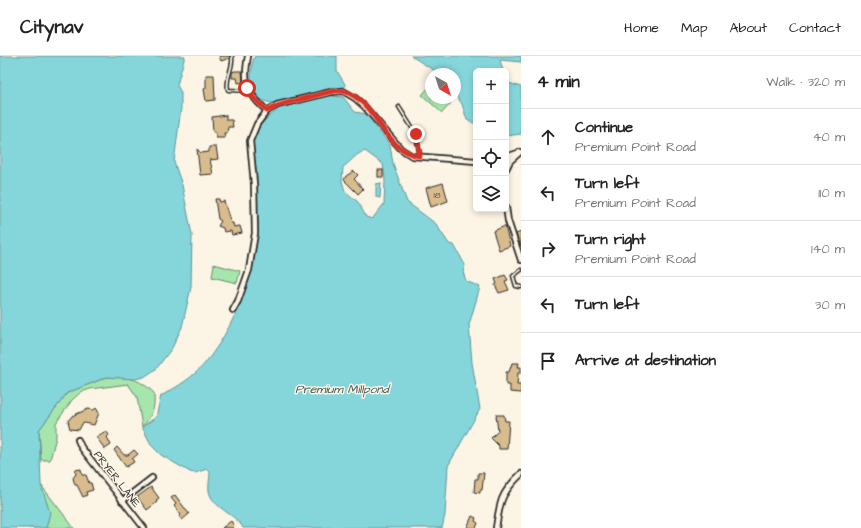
<!DOCTYPE html>
<html lang="en">
<head>
<meta charset="utf-8">
<style>
  body { margin:0; font-family:"Architects Daughter",sans-serif; background:#f2f2f2; color:#222 }
  .controls { position:absolute; right:12px; top:12px; display:grid; overflow:hidden; border-radius:6px; box-shadow:0 2px 6px #0003 }
  .controls button { width:36px; height:36px; display:grid; place-items:center; padding:0; border:0; border-bottom:1px solid #e0e0e0; background:#fff; color:#222; font:20px sans-serif }
  .compass { position:absolute; left:425px; top:12px; width:36px; height:36px; border-radius:50%; background:#fff; box-shadow:0 2px 6px #0003; rotate:141deg }
  .stop { position:absolute; width:12px; height:12px; margin:-9px; border:3px solid #d93025; border-radius:50%; background:#fff }
  .stop.end { background:#d93025; border-color:#fff; box-shadow:0 1px 4px #0008 }
  .list { margin:0; padding:0; list-style:none }
  h2 { display:flex; justify-content:space-between; align-items:center; height:52px; margin:0; padding:0 16px; font-size:17px }
  h2 small { font-size:13px; font-weight:400; color:#767676 }
  .list li { display:grid; grid-template-columns:26px 1fr auto; gap:12px; align-items:center; box-sizing:border-box; height:56px; padding:0 16px; border-top:1px solid #e0e0e0 }
  .list b { display:block; font-size:15px; white-space:nowrap }
  .list p { margin:0; font-size:13px; white-space:nowrap; color:#767676 }
  .list em { font-size:13px; font-style:normal; color:#767676 }
  .icon { flex:none; width:22px; height:22px; fill:none; stroke:currentColor; stroke-width:2; stroke-linecap:round; stroke-linejoin:round }
  .map { position:relative; flex:none; width:521px; height:472px; overflow:hidden }
  header { display:flex; align-items:center; gap:24px; box-sizing:border-box; height:56px; padding:0 20px; background:#fff; border-bottom:1px solid #e0e0e0 }
  header strong { font-size:19px }
  nav { display:flex; gap:22px; margin-inline-start:auto; font-size:14px }
  main { display:flex }
  aside { flex:1; background:#fff }
  .map>svg:first-child { display:block }
  .green { fill:#a6e5ac; stroke:#68886c }
  .water { fill:#85d6db; stroke:#619295; fill-rule:evenodd }
  .building { fill:#d9bc8e; stroke:#2b2b2b }
  .lines { fill:none; stroke-linecap:round; stroke-linejoin:round }
  .lane-casing { stroke:#2b2b2b; stroke-width:5 }
  .street-casing { stroke:#2b2b2b; stroke-width:8 }
  .lane { stroke:#fcf5e5; stroke-width:2 }
  .street { stroke:#fcf5e5; stroke-width:4.5 }
  .route { stroke:#d93025; stroke-width:5 }
  .labels { text-anchor:middle; dominant-baseline:central; stroke-width:3; stroke-linejoin:round; paint-order:stroke }
  .number-label { font-size:9px; fill:#564f44 }
  .street-label { font-size:11px; fill:#2b2b2b; stroke:#fcf5e5 }
  .water-label { font-size:12px; font-style:italic; fill:#425657; stroke:#fcf5e5 }
</style>
</head>
<body>
<header>
<strong>Citynav</strong>
<nav><a>Home</a><a>Map</a><a>About</a><a>Contact</a></nav>
</header>
<main>
<div class="map">
<svg width="521" height="472" viewBox="0 0 521 472">
  <rect width="100%" height="100%" fill="#fcf5e5"/>
  <filter id="ink" filterUnits="userSpaceOnUse"><feTurbulence type="fractalNoise" baseFrequency=".025" numOctaves="2"/><feDisplacementMap in="SourceGraphic" scale="8" xChannelSelector="R" yChannelSelector="G"/><feConvolveMatrix kernelMatrix="1 2 1 2 8 2 1 2 1" color-interpolation-filters="sRGB"/></filter>
  <g filter="url(#ink)">
    <g class="green">
      <polygon points="431,29 431,42 445,42 451,47 442,57 422,39"/>
      <polygon points="214,208 240,215 237,227 212,221"/>
      <path d="M107,321C129,322 138,321 154,337C155,354 153,358 142,371L137,341L128,328L90,333L81,336L72,344L56,367V381L50,404H41L39,374L67,337Z"/>
      <polygon points="41,429 74,472 29,472"/>
    </g>
    <g class="water">
      <polygon points="0,0 185,0 177,29 181,37 181,52 174,106 182,129 192,179 191,231 182,271 172,292 156,313 144,321 135,323 107,321 67,337 39,374 41,429 50,457 46,472 0,472"/>
      <path d="M255,0H337V15L346,30L330,34L332,40L343,41L355,56L366,58L390,89L393,108L407,146L436,168L449,188L454,189L465,209L463,216L466,225L480,231L469,269L472,307L480,353L448,410L445,459L442,472H243C236,458 212,452 209,435C208,428 210,423 210,416L207,413L195,417L190,416L161,399L152,390L142,371L156,361L161,340C177,331 194,321 206,306C241,262 257,208 257,153C257,132 251,107 253,86C255,71 267,61 278,54L276,47C257,47 251,36 251,18C252,12 252,5 255,0ZM365,95L383,108L385,125L384,148L372,163L366,161L358,146L345,135L342,125L343,111C351,106 356,97 365,95Z"/>
      <polygon points="411,0 521,0 521,6 500,4 503,15 476,15 476,68 467,64 462,48 455,38 455,18 440,18"/>
      <polygon points="506,26 521,31 521,78 506,80"/>
      <polygon points="381,127 380,142 376,141 376,128"/>
    </g>
    <g class="building">
      <polygon points="219,0 230,0 230,2 221,5"/>
      <polygon points="235,15 242,15 243,26 238,27 237,22 232,22 232,16"/>
      <polygon points="206,19 214,19 215,44 206,45 204,33 206,32"/>
      <polygon points="226,59 226,64 232,64 233,71 228,71 227,77 224,77 225,82 216,82 216,77 213,76 212,61"/>
      <polygon points="209,91 216,91 218,103 210,104 213,118 200,119 197,93 201,97 209,96"/>
      <rect x="378" y="114" width="5" height="7"/>
      <polygon points="354,115 358,119 354,123 363,133 358,138 344,124 346,120"/>
      <polygon points="443,127 448,145 431,151 426,132"/>
      <polygon points="215,143 219,143 220,146 224,145 231,167 233,167 234,171 240,170 242,177 232,179 231,175 224,176 223,172 218,170 221,165 218,163"/>
      <polygon points="505,170 510,190 499,194 493,175"/>
      <polygon points="521,176 521,190 516,178"/>
      <polygon points="505,219 508,224 505,225 509,234 499,237 495,229 497,228 495,223"/>
      <polygon points="512,307 519,307 518,311 521,311 521,317 518,317 517,329 521,329 521,337 510,336 510,329 506,329 506,316 509,316"/>
      <polygon points="96,352 99,357 94,369 85,367 82,368 79,374 70,373 68,365 72,360 88,353 94,354"/>
      <polygon points="496,359 504,359 505,365 509,365 507,393 499,393 499,390 491,382 498,375"/>
      <polygon points="106,375 109,379 107,381 111,389 105,393 96,381"/>
      <polygon points="117,391 124,399 128,399 134,394 138,398 132,403 134,406 126,411 114,394"/>
      <polygon points="81,413 82,419 86,419 89,427 91,427 93,434 86,436 87,439 83,441 77,429 75,429 73,422 76,418 75,414"/>
      <polygon points="478,417 484,417 482,434 480,434 480,437 474,436 475,423 478,423"/>
      <polygon points="151,431 159,442 156,444 157,446 147,454 137,441"/>
      <polygon points="175,439 189,458 182,464 179,460 181,459 174,450 176,448 171,442"/>
      <polygon points="472,460 476,462 475,465 478,467 476,472 467,472"/>
      <polygon points="231,465 234,470 232,472 222,472"/>
    </g>
    <g class="lines">
      <defs>
        <g id="lane">
          <path d="M232,0C234,11 225,22 228,34L249,35"/>
          <polyline points="399,51 416,78 420,100"/>
          <polyline points="521,214 513,220 516,230 521,231"/>
        </g>
        <g id="street">
          <path d="M248,0C243,28 246,36 267,55"/>
          <polyline points="506,101 518,97"/>
          <polyline points="506,113 510,105 520,96"/>
          <polyline points="506,151 508,165 521,204"/>
          <polyline points="233,254 238,245 249,214 255,177 254,128 250,85 257,68 267,55 277,49 331,36 343,35 355,42 364,50 401,93 412,100 476,105"/>
          <polyline points="78,384 81,391 144,472"/>
          <polyline points="122,445 152,422"/>
          <path d="M496,472C500,445 501,437 521,418"/>
        </g>
      </defs>
      <use href="#lane" class="lane-casing"/>
      <use href="#street" class="street-casing"/>
      <use href="#lane" class="lane"/>
      <use href="#street" class="street"/>
    </g>
  </g>
  <g class="lines" filter="url(#ink)">
    <path class="route" d="M247,32L251,39L267,55C280,47 295,45 310,41C320,39 333,33 343,35C377,44 384,97 420,100L416,78"/>
  </g>
  <g class="labels">
    <g class="number-label">
      <text x="437" y="139">18</text>
    </g>
    <g class="street-label">
      <text transform="translate(117 423) rotate(52)">PRYER LANE</text>
    </g>
    <g class="water-label">
      <text x="342" y="333">Premium Millpond</text>
    </g>
  </g>
</svg>
<div class="controls">
<button>+</button>
<button>−</button>
<button><svg class="icon" aria-label="locate" viewBox="0 0 24 24"><circle cx="12" cy="12" r="6"/><path d="M12 2v4M12 18v4M2 12h4M18 12h4"/></svg></button>
<button><svg class="icon" aria-label="layers" viewBox="0 0 24 24"><path d="M12 4l9 5-9 5-9-5zM3 14l9 5 9-5"/></svg></button>
</div>
<svg class="compass" viewBox="-18 -18 36 36"><path d="M0-13l5 13h-10z" fill="#e53935"/><path d="M0 13l5-13h-10z" fill="#767676"/></svg>
<div class="stop" style="left:247px;top:32px"></div>
<div class="stop end" style="left:416px;top:78px"></div>
</div>
<aside>
<h2>4 min<small>Walk · 320 m</small></h2>
<ul class="list">
<li><svg class="icon" aria-label="ahead" viewBox="0 0 24 24"><path d="M12 20V5M6 11l6-6 6 6"/></svg><div><b>Continue</b><p>Premium Point Road</p></div><em>40 m</em></li>
<li><svg class="icon" aria-label="left" viewBox="0 0 24 24"><path d="M17 20v-9H6M10 6l-5 5 5 5"/></svg><div><b>Turn left</b><p>Premium Point Road</p></div><em>110 m</em></li>
<li><svg class="icon" aria-label="right" viewBox="0 0 24 24"><path d="M7 20v-9h11M14 6l5 5-5 5"/></svg><div><b>Turn right</b><p>Premium Point Road</p></div><em>140 m</em></li>
<li><svg class="icon" aria-label="left" viewBox="0 0 24 24"><path d="M17 20v-9H6M10 6l-5 5 5 5"/></svg><div><b>Turn left</b></div><em>30 m</em></li>
<li><svg class="icon" aria-label="arrive" viewBox="0 0 24 24"><path d="M6 21V4h12l-3 4 3 4H6"/></svg><div><b>Arrive at destination</b></div></li>
</ul>
</aside>
</main>
</body>
</html>
